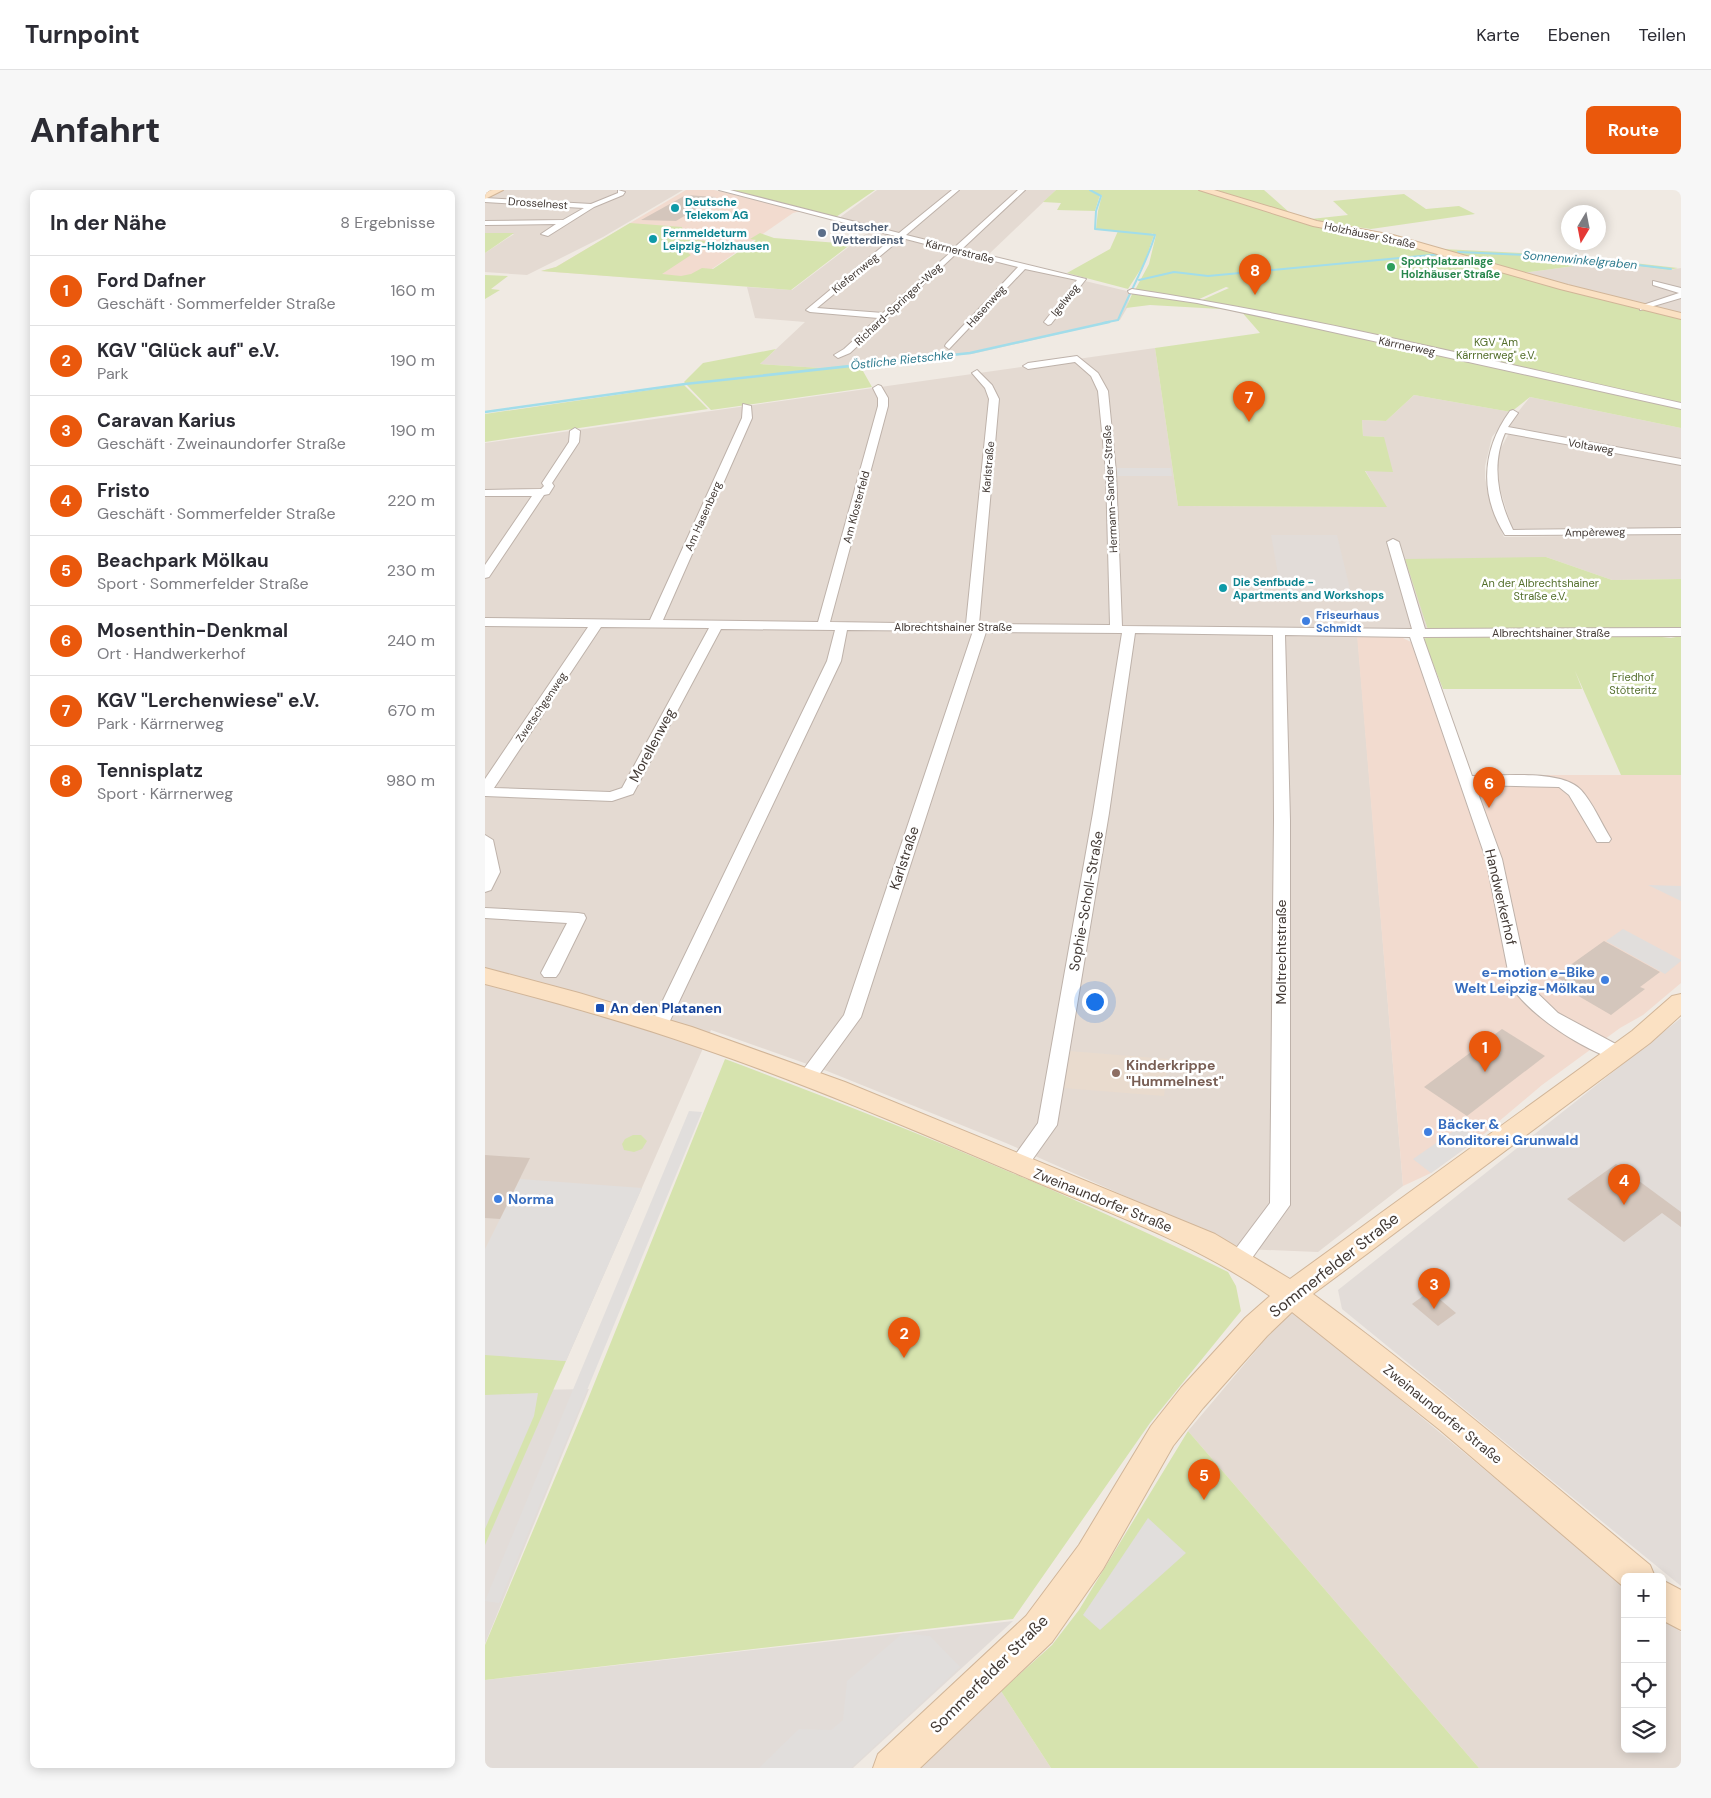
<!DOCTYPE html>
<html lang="de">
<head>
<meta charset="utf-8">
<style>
  body { margin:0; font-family:"DM Sans",sans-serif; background:#f7f7f7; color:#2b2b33 }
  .controls { position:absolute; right:15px; bottom:15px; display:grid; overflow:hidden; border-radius:8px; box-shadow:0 2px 12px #0003 }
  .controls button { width:45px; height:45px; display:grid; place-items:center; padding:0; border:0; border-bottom:1px solid #e1e1e2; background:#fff; color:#2b2b33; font:25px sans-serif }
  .compass { position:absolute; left:1076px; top:15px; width:45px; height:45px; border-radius:50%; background:#fff; box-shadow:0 2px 12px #0003; rotate:190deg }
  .you { position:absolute; left:609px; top:811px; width:18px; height:18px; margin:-12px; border:4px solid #fff; border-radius:50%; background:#1a73e8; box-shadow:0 0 0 8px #1a73e833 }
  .badge { display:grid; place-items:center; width:32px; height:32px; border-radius:50%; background:#ea580c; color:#fff; font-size:16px; font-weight:700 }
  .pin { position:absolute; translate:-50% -41px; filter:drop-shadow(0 1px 2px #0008) }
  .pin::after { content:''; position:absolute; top:26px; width:18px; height:15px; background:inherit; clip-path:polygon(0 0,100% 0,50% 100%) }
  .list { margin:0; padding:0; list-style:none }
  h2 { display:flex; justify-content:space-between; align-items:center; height:65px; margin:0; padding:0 20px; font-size:21px }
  h2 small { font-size:16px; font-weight:400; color:#7c7c81 }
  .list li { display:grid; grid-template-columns:32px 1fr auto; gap:15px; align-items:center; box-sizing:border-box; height:70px; padding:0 20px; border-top:1px solid #e1e1e2 }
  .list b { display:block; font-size:19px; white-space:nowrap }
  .list p { margin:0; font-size:16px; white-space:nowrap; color:#7c7c81 }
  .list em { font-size:16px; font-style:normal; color:#7c7c81 }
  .icon { flex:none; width:28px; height:28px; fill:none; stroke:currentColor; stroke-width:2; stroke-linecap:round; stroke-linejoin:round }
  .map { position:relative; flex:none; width:1196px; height:1578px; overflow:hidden; border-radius:8px }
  header { display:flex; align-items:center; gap:30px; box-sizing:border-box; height:70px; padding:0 25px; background:#fff; border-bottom:1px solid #e1e1e2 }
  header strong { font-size:24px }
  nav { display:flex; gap:28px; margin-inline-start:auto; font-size:18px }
  .intro { display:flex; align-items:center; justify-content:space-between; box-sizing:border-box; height:120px; padding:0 30px }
  h1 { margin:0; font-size:35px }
  .button { padding:12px 22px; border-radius:8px; background:#ea580c; color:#fff; font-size:18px; font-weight:700 }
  main { display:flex; gap:30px; padding:0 30px }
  aside { flex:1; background:#fff; border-radius:8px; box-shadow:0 2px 12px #0003 }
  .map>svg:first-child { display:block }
  .residential { fill:#e4dad2 }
  .commercial { fill:#f2dbcf }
  .industrial { fill:#e2dcd8 }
  .education { fill:#e9dbce }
  .green { fill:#d6e3ae }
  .parking { fill:#e1dedc }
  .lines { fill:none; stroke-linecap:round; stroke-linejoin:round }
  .stream-far1 { stroke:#a2ddea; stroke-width:2 }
  .stream { stroke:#a2ddea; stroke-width:2.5 }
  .building { fill:#d4c6bc }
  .street-casing { stroke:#beb2aa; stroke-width:2 }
  .secondary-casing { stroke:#d1b598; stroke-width:2 }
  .street { fill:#fff; fill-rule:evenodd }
  .secondary { fill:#fbe1c3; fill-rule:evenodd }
  .culture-dot { fill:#0f9aa8; stroke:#fff; stroke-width:2 }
  .service-dot { fill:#5c6f8a; stroke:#fff; stroke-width:2 }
  .leisure-dot { fill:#2e9e5b; stroke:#fff; stroke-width:2 }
  .shop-dot { fill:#3f7fe0; stroke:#fff; stroke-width:2 }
  .transit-dot { fill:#1a4fb4; stroke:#fff; stroke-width:2 }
  .education-dot { fill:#8d6e63; stroke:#fff; stroke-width:2 }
  .labels { text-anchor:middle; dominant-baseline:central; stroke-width:5; stroke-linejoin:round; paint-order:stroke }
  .far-culture-label { font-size:11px; font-weight:bold; fill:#0d838f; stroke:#fff; text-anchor:start }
  .far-street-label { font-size:11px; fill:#423934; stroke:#fff }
  .far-service-label { font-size:11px; font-weight:bold; fill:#4e5e75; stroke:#fff; text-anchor:start }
  .far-leisure-label { font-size:11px; font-weight:bold; fill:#27864d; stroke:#fff; text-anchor:start }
  .far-park-label { font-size:11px; fill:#546f2c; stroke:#fff }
  .far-shop-label { font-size:11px; font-weight:bold; fill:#366cbe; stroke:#fff; text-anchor:start }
  .far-water-label { font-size:12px; font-style:italic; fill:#307c90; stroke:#fff }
  .street-label { font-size:14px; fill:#423934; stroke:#fff }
  .shop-label { font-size:14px; font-weight:bold; fill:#366cbe; stroke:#fff; text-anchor:start }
  .transit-label { font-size:14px; font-weight:bold; fill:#164399; stroke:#fff; text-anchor:start }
  .education-label { font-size:14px; font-weight:bold; fill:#785e54; stroke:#fff; text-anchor:start }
  .near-street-label { font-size:16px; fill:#423934; stroke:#fff }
</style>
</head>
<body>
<header>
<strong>Turnpoint</strong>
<nav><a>Karte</a><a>Ebenen</a><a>Teilen</a></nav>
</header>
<div class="intro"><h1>Anfahrt</h1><a class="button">Route</a></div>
<main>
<aside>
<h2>In der Nähe<small>8 Ergebnisse</small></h2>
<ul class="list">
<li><span class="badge">1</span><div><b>Ford Dafner</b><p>Geschäft · Sommerfelder Straße</p></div><em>160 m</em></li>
<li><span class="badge">2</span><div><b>KGV &quot;Glück auf&quot; e.V.</b><p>Park</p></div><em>190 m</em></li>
<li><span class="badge">3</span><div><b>Caravan Karius</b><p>Geschäft · Zweinaundorfer Straße</p></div><em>190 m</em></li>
<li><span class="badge">4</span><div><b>Fristo</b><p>Geschäft · Sommerfelder Straße</p></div><em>220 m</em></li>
<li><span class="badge">5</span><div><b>Beachpark Mölkau</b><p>Sport · Sommerfelder Straße</p></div><em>230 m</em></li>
<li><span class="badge">6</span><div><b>Mosenthin-Denkmal</b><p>Ort · Handwerkerhof</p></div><em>240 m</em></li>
<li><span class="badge">7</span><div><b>KGV &quot;Lerchenwiese&quot; e.V.</b><p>Park · Kärrnerweg</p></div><em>670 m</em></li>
<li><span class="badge">8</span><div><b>Tennisplatz</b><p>Sport · Kärrnerweg</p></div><em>980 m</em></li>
</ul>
</aside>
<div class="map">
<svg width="1196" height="1578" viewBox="0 0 1196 1578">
  <rect width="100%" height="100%" fill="#f0eae3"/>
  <g class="residential">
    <polygon points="0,0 198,0 118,47 42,85 0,82 0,63 29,44 0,43"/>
    <polygon points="392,0 571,0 503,65 354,28"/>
    <polygon points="386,40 646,102 642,118 635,130 487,164 336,178 275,174 320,132 270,128 262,97 307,100"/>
    <polygon points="1120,72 1184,80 1196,78 1196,123 1038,83"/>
    <polygon points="670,158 693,316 901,317 880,280 899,247 878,246 877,230 901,231 929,205 1026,222 1007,247 1000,276 1000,288 1006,317 1019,347 1196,344 1196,389 1127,390 1061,367 940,431 943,440 872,440 918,996 833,1062 759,1059 521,953 342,881 226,840 81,1171 0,1173 0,253"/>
    <polygon points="1045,207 1196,238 1196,270 1020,238"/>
    <polygon points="1024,243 1196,274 1196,338 1027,339 1013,292 1012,275 1015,260"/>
    <polygon points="806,1119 1140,1396 1140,1559 1177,1559 1177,1427 1196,1442 1196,1578 994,1578 703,1241"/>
    <polygon points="516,1501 566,1578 434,1578"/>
  </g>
  <g class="commercial">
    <polygon points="201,0 229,0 316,21 308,23 208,92 56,81 71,77"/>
    <polygon points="872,445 916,447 926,452 974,585 1196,585 1196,793 1158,825 1135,838 1057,895 993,949 946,983 918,996"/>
  </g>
  <g class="industrial">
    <polygon points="786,345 852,345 866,403 842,403 843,408 797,407"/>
    <polygon points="1196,828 1196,1396 857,1119 853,1100"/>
    <polygon points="104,1199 0,1454 0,1201"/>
    <polygon points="528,1431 368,1578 0,1578 0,1490"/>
  </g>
  <polygon class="education" points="584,861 683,869 679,906 578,898"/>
  <g class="green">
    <polygon points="242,0 390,0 351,27"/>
    <polygon points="571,0 713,0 805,28 879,43 1196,128 1196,238 1045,207 1026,222 929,205 901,231 877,230 878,246 899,247 908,282 880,281 902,317 693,316 670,158 775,143 755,120 818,131 717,110 744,98 741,97 712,110 650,100 664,74 671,45 666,43 669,45 659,74 643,99 582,83 625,59 633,41 611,39 613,21 617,5 615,5 610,21 572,20 576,13 558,12"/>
    <polygon points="731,0 779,0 805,23"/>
    <polygon points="919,4 941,19 974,16 990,24 886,39 847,34 826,29 863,25 848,11"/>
    <polygon points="145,33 197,37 198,44 191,49 222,51 203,63 206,65 177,84 196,86 206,84 217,78 228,79 271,50 265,49 275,43 289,48 366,54 306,100 56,81 71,77"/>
    <polygon points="0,43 29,43 0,63"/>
    <polygon points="958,59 1078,65 1193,78 1184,80 1120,72 1038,83"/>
    <polygon points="0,85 23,86 6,99 15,100 0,109"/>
    <polygon points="648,102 753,120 665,115 641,118"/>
    <polygon points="291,159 275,174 336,178 374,174 387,197 226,220 199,192 218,173"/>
    <polygon points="199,195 223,219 0,252 0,224"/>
    <polygon points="1061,367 1127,390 1196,389 1196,441 943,440 920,369"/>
    <polygon points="944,446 1168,446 1186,448 1196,446 1196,585 1136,585 1090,481 1097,499 958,499 939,451 939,449"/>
    <path d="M240,869C411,933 580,1001 743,1082L751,1096L756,1121L665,1233L528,1429L0,1490V1455L101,1214Z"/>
    <polygon points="148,945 156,945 162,951 157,959 149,962 139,960 137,954 140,949"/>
    <polygon points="0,1164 81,1171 0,1355"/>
    <polygon points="703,1241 994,1578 566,1578 516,1501 567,1455 594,1420"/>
  </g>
  <g class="parking">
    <polygon points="630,278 686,278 687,286 632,286"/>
    <polygon points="1163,695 1196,696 1196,711"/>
    <polygon points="1138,739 1196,770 1196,771 1180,784 1121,751"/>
    <polygon points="204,921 217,922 14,1413 0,1411"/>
    <polygon points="976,936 993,949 946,983 928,969"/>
    <polygon points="35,989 157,998 81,1171 0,1165 0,1059"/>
    <polygon points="53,1203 49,1226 0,1339 0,1205"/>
    <polygon points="663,1328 701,1363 615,1440 598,1425"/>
    <polygon points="418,1443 445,1446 475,1477 366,1578 274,1578 314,1539 346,1540 358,1530 362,1491"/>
  </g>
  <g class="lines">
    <g class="stream-far1">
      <path d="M605,0L616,6L611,21L610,39L670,45C661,75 645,101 633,130L618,133"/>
      <polyline points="973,62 1086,67 1186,79"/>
      <polyline points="654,90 689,82 723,86 957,64"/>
    </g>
    <polyline class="stream" points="0,222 200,194 485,163 624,132"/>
  </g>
  <g class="building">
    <polygon points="201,5 231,7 191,31 156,30"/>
    <polygon points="1119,751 1175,782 1155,797 1160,799 1126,825 1078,797 1082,794 1070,786"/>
    <polygon points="1017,839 1060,866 982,926 939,897"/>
    <polygon points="0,965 45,968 15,1029 0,1028"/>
    <polygon points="1131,974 1196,1022 1196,1037 1177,1023 1139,1052 1082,1009"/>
    <polygon points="945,1101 971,1123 953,1136 927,1114"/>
  </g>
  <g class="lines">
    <defs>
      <g id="street">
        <polygon points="133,0 140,2 138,5 109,17 63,46 56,44 71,34 0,35 0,31 78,30 99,18 0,12 0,8 106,14 133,3"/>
        <path d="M234,0H245L414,43L467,0H474L421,45L470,57L533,0H540L477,59L601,89L566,134L563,135L559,132L592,90L540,79L464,159L460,156L461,154L533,77L473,62L365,163L353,168L349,165L359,159L393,128L325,122L321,120L410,46ZM417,48L467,61L398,123L332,118Z"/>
        <polygon points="1168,91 1196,98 1196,108 1155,120 1155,116 1194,103 1168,95"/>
        <path d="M647,99C832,127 1014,173 1196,213V219L816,135L712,113L644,103L643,101Z"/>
        <path d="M592,166L613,183L623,201L631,282L637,436L927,439L902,352L908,349L914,352L940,439L1196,438V446L938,447L987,586C1014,586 1077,579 1096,600C1108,613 1116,633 1126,649L1124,652H1112L1084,605L1074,597L990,595L1017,669L1044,795L1073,823L1140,859L1142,864L1140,869L1133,870C1100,861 1045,826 1026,796L1001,669L925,447L800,445L805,630V1015L762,1075L754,1078L746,1075L743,1069L785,1013L789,630L788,445L650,443L624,623L572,935L540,980L533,983L526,980L523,975L553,933L608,623L637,443L501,442L376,827L328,893L321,895L314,893L312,888L359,825L488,441L362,440L356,471L181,839L175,841L169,839L166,835L342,471L350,440L236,439L148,604L127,611L0,606V589L103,437L0,436V428L165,430L257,228L258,214L266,216L267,228L178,430L333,432L393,216V208L388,198L393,195L396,196L403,208V216L345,432L481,434L504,209L500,198L487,183L492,180L507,195L514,209L494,434L625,435L621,282L613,201L606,186L590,172L543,179L538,176L543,173ZM116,437L224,438L137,598L125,602L9,598Z"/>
        <path d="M1028,220L1033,223L1023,237L1196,269V275L1020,243C1006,275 1013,309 1028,340L1196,338V344L1020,345C994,304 997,259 1025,221Z"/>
        <polygon points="90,238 95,241 94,252 67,293 69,296 64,304 59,305 4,387 0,388 0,375 47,306 0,306 0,300 56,299 59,296 57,293 84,252 85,241"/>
        <polygon points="0,645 8,650 15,682 6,700 0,702"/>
        <polygon points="0,718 93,723 99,724 101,728 74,783 71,787 59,787 56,783 82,733 0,728"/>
      </g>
      <g id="secondary">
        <polygon points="6,0 18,0 0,9 0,3"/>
        <polygon points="714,0 729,0 832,31 908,45 1083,95 1196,123 1196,129 1075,99 903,50 828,36"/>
        <path d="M0,778L94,803L207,837L360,892L730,1044L805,1089L1147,841L1187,806L1196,804V825L1165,853L828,1104C944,1189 1054,1283 1165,1375L1170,1387H1140V1398L955,1240L807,1122L782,1146L718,1218L688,1256L618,1379L567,1452L435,1578H388L393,1564L541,1426L594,1355L666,1236L696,1198L760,1128L785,1106C712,1054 626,1024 544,989C436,943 327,896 216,858C145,833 73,813 0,794Z"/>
        <polygon points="1177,1390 1196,1400 1196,1440 1177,1430"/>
      </g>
    </defs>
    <use href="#street" class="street-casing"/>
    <use href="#secondary" class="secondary-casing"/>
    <use href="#street" class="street"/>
    <use href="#secondary" class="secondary"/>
  </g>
  <g class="culture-dot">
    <circle cx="190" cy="18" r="5"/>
    <circle cx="168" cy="49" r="5"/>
    <circle cx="738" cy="398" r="5"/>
  </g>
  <circle class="service-dot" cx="337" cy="43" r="5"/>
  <circle class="leisure-dot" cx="906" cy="77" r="5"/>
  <g class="shop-dot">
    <circle cx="821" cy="431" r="5"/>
    <circle cx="1120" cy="790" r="5"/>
    <circle cx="943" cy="942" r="5"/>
    <circle cx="13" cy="1009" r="5"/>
  </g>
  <rect class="transit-dot" x="110" y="813" width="10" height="10" rx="2.5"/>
  <circle class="education-dot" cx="631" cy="883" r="5"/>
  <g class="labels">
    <g class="far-culture-label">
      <text x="200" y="12">Deutsche<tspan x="200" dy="13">Telekom AG</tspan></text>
      <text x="178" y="43">Fernmeldeturm<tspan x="178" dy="13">Leipzig-Holzhausen</tspan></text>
      <text x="748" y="392">Die Senfbude -<tspan x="748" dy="13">Apartments and Workshops</tspan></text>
    </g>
    <g class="far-street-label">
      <text transform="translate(53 13) rotate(4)">Drosselnest</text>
      <text transform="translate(885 45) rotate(12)">Holzhäuser Straße</text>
      <text transform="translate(475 61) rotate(14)">Kärrnerstraße</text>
      <text transform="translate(370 83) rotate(-39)">Kiefernweg</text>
      <text transform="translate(580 110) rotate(-51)">Igelweg</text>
      <text transform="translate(413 114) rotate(-43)">Richard-Springer-Weg</text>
      <text transform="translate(501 116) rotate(-48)">Hasenweg</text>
      <text transform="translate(922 156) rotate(12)">Kärrnerweg</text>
      <text transform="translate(1106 256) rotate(10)">Voltaweg</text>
      <text transform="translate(503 277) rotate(-85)">Karlstraße</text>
      <text transform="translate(625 299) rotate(-93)">Hermann-Sander-Straße</text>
      <text transform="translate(371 317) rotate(-75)">Am Klosterfeld</text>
      <text transform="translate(218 326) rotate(-66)">Am Hasenberg</text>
      <text transform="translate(1110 342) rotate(-1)">Ampèreweg</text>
      <text x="468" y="437">Albrechtshainer Straße</text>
      <text x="1066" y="443">Albrechtshainer Straße</text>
      <text transform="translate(56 517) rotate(-56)">Zwetschgenweg</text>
    </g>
    <g class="far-service-label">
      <text x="347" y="37">Deutscher<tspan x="347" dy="13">Wetterdienst</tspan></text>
    </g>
    <g class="far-leisure-label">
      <text x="916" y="71">Sportplatzanlage<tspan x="916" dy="13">Holzhäuser Straße</tspan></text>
    </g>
    <g class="far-park-label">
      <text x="1011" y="152">KGV "Am<tspan x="1011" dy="13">Kärrnerweg" e.V.</tspan></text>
      <text x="1055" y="393">An der Albrechtshainer<tspan x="1055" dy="13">Straße e.V.</tspan></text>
      <text x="1148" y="487">Friedhof<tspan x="1148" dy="13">Stötteritz</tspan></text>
    </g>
    <g class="far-shop-label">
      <text x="831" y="425">Friseurhaus<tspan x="831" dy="13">Schmidt</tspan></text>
    </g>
    <g class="far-water-label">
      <text transform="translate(1095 70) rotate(5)">Sonnenwinkelgraben</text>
      <text transform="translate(417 170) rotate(-6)">Östliche Rietschke</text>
    </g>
    <g class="street-label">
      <text transform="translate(167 555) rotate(-62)">Morellenweg</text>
      <text transform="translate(419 668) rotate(-72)">Karlstraße</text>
      <text transform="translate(1016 707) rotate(77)">Handwerkerhof</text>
      <text transform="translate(601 711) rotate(-80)">Sophie-Scholl-Straße</text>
      <text transform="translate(796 762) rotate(-90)">Moltrechtstraße</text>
      <text transform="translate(618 1010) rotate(22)">Zweinaundorfer Straße</text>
      <text transform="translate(958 1224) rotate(39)">Zweinaundorfer Straße</text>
    </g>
    <g class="shop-label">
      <text x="1110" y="782" text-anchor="end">e-motion e-Bike<tspan x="1110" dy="16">Welt Leipzig-Mölkau</tspan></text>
      <text x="953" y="934">Bäcker &amp;<tspan x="953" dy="16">Konditorei Grunwald</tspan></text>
      <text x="23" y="1009">Norma</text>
    </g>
    <g class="transit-label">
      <text x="125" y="818">An den Platanen</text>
    </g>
    <g class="education-label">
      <text x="641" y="875">Kinderkrippe<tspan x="641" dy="16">"Hummelnest"</tspan></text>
    </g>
    <g class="near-street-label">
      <text transform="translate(849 1075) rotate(-38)">Sommerfelder Straße</text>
      <text transform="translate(504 1484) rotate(-45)">Sommerfelder Straße</text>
    </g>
  </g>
</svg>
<div class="controls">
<button>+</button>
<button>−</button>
<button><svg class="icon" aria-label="locate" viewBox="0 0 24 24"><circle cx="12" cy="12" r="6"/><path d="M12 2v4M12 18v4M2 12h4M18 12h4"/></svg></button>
<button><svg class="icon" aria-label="layers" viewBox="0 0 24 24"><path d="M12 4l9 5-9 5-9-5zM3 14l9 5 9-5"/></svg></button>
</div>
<svg class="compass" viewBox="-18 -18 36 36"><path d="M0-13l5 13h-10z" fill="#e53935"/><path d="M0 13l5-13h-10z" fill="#7c7c81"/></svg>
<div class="you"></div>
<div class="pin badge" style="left:1000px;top:882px">1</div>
<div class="pin badge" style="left:419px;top:1168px">2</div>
<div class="pin badge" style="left:949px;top:1119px">3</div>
<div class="pin badge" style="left:1139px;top:1015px">4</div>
<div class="pin badge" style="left:719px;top:1310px">5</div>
<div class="pin badge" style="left:1004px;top:618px">6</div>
<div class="pin badge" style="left:764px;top:232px">7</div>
<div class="pin badge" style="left:770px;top:105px">8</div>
</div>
</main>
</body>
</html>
